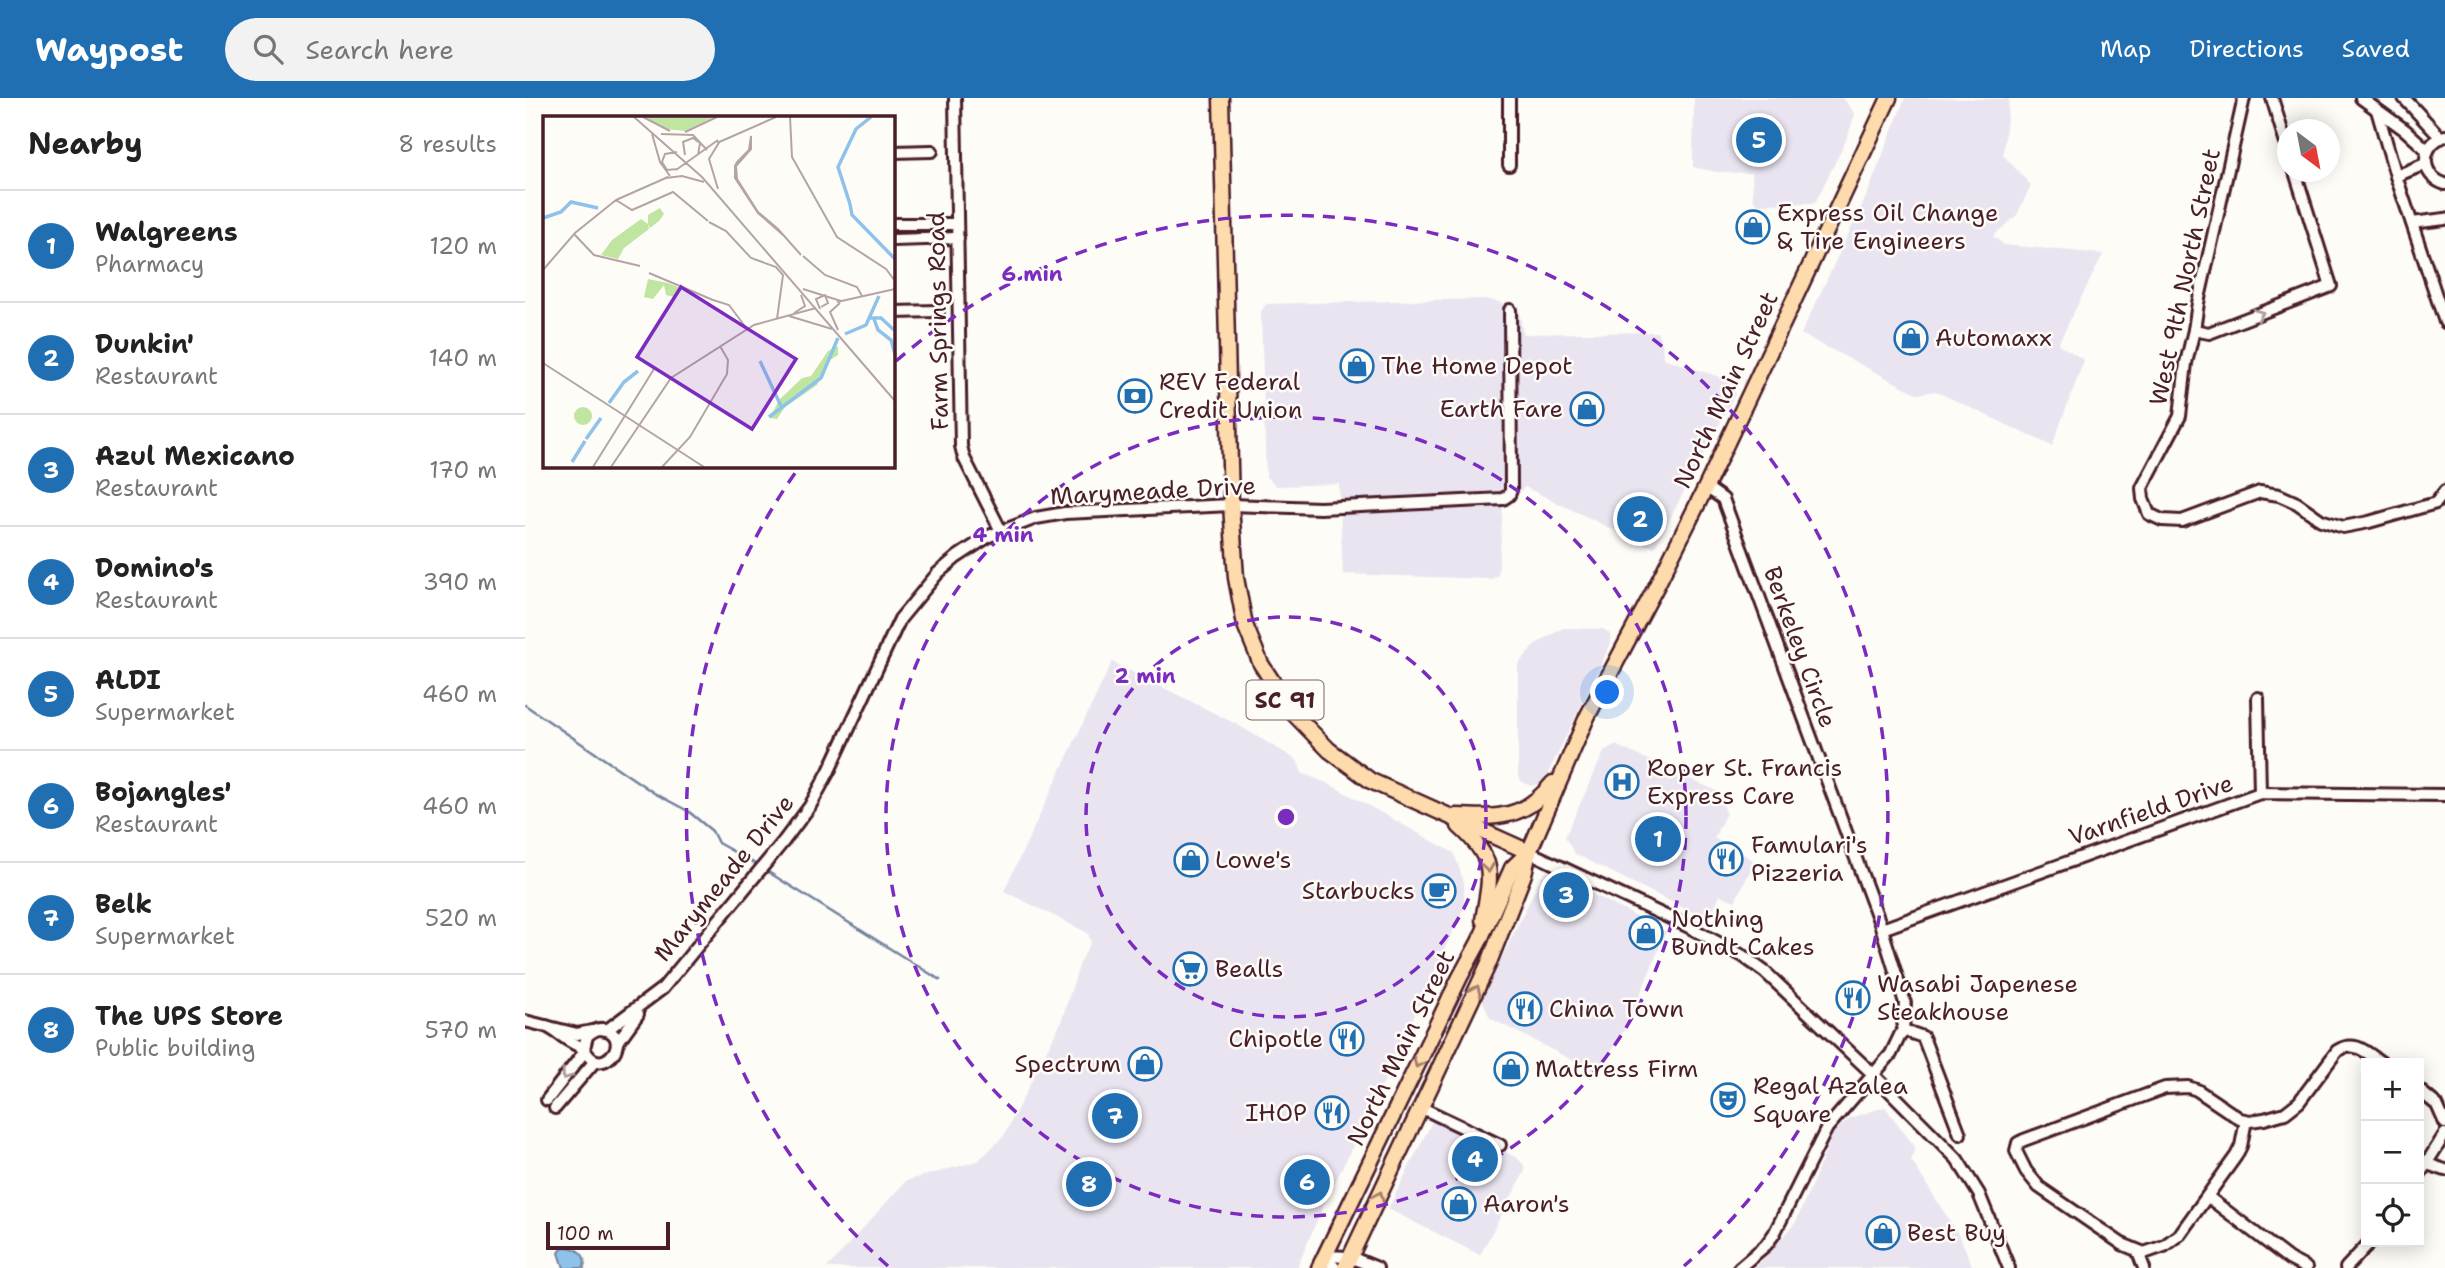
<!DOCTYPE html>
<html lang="en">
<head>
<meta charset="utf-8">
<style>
  body { margin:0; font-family:"Shantell Sans",sans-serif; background:#f2f2f2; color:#222 }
  .controls { position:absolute; right:21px; bottom:21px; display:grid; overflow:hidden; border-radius:0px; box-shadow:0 4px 18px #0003 }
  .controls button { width:63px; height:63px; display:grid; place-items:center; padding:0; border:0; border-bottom:2px solid #e0e0e0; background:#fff; color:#222; font:35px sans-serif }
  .compass { position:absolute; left:1752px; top:21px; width:63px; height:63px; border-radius:50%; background:#fff; box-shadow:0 4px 18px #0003; rotate:148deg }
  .scale { position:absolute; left:21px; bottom:18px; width:124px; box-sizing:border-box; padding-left:7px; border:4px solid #4a1f2b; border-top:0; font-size:19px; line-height:24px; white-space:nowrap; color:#4a1f2b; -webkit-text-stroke:5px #fdfcf7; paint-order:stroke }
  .you { position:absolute; left:1083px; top:595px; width:24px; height:24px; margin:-18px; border:5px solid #fff; border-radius:50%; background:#1a73e8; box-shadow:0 0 0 10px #1a73e833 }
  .badge { display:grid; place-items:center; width:46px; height:46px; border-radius:50%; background:#1f6fb2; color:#fff; font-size:23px; font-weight:700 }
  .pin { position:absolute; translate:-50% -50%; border:4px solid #fff; box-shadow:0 2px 7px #0006 }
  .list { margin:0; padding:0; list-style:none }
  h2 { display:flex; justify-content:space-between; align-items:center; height:91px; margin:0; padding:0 28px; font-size:30px }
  h2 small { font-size:23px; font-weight:400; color:#767676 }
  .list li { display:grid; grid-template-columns:46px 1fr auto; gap:21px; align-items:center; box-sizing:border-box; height:112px; padding:0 28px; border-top:2px solid #e0e0e0 }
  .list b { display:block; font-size:26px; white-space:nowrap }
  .list p { margin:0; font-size:23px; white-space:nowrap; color:#767676 }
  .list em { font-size:23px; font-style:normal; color:#767676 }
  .icon { flex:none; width:38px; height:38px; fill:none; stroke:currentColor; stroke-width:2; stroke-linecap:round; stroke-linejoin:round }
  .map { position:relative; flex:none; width:1920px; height:1170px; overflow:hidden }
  header { display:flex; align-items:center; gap:42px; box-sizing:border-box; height:98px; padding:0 35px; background:#1f6fb2; color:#fff }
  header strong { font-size:33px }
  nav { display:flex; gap:38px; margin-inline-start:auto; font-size:24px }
  .search { width:490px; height:63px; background:#f2f2f2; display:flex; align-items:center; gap:18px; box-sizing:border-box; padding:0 24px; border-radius:38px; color:#767676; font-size:26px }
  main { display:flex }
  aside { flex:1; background:#fff }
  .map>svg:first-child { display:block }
  .built { fill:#e9e4ef }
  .water { fill:#8ec2eb; stroke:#73819e; stroke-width:2 }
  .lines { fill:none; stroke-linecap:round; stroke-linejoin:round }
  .stream { stroke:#73819e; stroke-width:2.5 }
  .minor-casing { stroke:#4a1f2b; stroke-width:16 }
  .major-casing { stroke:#4a1f2b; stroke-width:19 }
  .minor { stroke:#fdfcf7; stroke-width:10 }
  .major { stroke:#fedbac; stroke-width:14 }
  .oneway { stroke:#ac999b }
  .oneway2 { stroke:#a47d6c }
  .ring { fill:none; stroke:#7b2cbf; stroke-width:3.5; stroke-dasharray:12 9 }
  .labels { text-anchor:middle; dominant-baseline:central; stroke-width:5; stroke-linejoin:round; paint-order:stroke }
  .shield { fill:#fdfcf7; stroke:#806168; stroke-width:2 }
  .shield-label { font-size:23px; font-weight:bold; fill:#4a1f2b }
  .poi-label { font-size:24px; fill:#4a1f2b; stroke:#fdfcf7; text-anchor:start }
  .street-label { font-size:24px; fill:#4a1f2b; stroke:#fdfcf7 }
  .inset-river { fill:none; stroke:#8ec2eb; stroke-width:3.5 }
  .inset-road { fill:none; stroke:#b5a4a5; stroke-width:2 }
  .view { fill:#7b2cbf; fill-opacity:0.15; stroke:#7b2cbf; stroke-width:3.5 }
  .inset-edge { fill:none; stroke:#4a1f2b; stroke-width:3.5 }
  .centre { fill:#7b2cbf; stroke:#fdfcf7; stroke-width:3.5 }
  .ring-label { font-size:21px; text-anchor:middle; font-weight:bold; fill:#7b2cbf; stroke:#fdfcf7; stroke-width:5; stroke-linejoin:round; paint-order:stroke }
</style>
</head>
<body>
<header>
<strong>Waypost</strong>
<div class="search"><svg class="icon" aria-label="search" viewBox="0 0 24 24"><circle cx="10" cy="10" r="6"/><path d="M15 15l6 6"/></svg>Search here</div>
<nav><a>Map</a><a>Directions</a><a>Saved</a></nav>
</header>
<main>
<aside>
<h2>Nearby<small>8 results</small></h2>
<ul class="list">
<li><span class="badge">1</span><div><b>Walgreens</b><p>Pharmacy</p></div><em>120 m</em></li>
<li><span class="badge">2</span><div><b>Dunkin'</b><p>Restaurant</p></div><em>140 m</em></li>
<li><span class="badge">3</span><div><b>Azul Mexicano</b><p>Restaurant</p></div><em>170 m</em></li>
<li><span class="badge">4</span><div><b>Domino's</b><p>Restaurant</p></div><em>390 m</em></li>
<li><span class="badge">5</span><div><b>ALDI</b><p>Supermarket</p></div><em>460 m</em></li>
<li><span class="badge">6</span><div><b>Bojangles'</b><p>Restaurant</p></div><em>460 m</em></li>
<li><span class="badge">7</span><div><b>Belk</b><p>Supermarket</p></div><em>520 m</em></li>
<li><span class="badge">8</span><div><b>The UPS Store</b><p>Public building</p></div><em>570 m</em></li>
</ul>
</aside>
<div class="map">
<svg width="1920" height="1170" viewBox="0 0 1920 1170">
  <rect width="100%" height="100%" fill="#fdfcf7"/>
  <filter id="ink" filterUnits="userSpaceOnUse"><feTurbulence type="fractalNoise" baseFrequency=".0143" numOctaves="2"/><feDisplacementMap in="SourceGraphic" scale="14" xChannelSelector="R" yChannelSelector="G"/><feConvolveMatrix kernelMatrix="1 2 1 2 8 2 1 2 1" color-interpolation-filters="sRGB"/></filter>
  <g filter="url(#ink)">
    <g class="built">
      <polygon points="1169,0 1318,0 1330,16 1322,40 1290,105 1232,106 1228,101 1227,75 1192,74 1168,69"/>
      <polygon points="1380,0 1484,1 1478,57 1506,87 1492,117 1468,138 1479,147 1578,156 1533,246 1559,262 1527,348 1410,293 1393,296 1276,236 1342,97"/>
      <polygon points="959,201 974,204 994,213 998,236 1132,234 1137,244 1138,260 1209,284 1210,296 1130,449 1120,447 1000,389 978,409 973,477 966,481 818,476 814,386 752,388 741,379 736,214 741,206"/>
      <polygon points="1038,530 1078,531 1085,535 1086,545 1019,684 1007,688 997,684 993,677 993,566 1011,546"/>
      <polygon points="587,564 711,626 772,662 777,675 806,687 929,755 939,785 939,809 856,990 795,1115 772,1170 302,1170 381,1083 453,1063 479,1038 536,924 555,865 566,844 563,835 479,793"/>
      <polygon points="1090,647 1194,694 1201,715 1189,740 1230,763 1210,803 1195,797 1183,822 1050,756 1040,739 1079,654"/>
      <polygon points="1023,773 1141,834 1102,928 1075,972 1070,974 965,920 957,901 1016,779"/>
      <polygon points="1360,1009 1390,1049 1386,1062 1436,1141 1448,1170 1230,1170 1271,1124 1309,1034 1325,1020"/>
      <polygon points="910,1018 992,1060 999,1067 1000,1073 955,1157 863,1111"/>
    </g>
    <path class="water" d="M38,1149C51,1149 63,1156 59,1170H39L34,1155Z"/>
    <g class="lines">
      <g class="stream">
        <polyline points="0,607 129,695 163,713 187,733 193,745 234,768"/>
        <polyline points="240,772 415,882"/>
      </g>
      <defs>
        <g id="minor">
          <polyline points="430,0 436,348 439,360 476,433"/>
          <polyline points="984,0 984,67"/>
          <polyline points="1719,0 1673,205 1669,232 1661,265 1655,318 1617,390 1618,401 1624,416 1637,422 1657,423 1735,394 1754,397 1772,405 1796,422 1818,429 1844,424 1911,405 1920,393"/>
          <polyline points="1747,0 1762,49"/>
          <polyline points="1836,0 1880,32 1902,52"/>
          <polyline points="1879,0 1916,40"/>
          <polyline points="1852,12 1871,78 1920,224"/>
          <path d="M1920,38C1895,46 1894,78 1920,86"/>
          <polyline points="368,54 407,53"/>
          <polyline points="1871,78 1900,66"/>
          <polyline points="1887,125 1920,121"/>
          <polyline points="368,126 432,126"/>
          <polyline points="368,142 433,140"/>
          <polyline points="368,214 413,213"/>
          <polyline points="1669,232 1684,235 1806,188 1770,74"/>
          <polyline points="1181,389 1198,401 1357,831 1380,905 1378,931 1366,956 1302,1030 1249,1136 1241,1147 1214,1170"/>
          <polyline points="1733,600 1735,695"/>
          <polyline points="1004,754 1162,828 1218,858 1240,874 1349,977 1432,1061 1454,1096 1484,1170"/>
          <polyline points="1357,831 1735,695 1920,697"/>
          <polyline points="0,923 52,936 67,933"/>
          <path d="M21,928C35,935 45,946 59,950C73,984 109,944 82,932C74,929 68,932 62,938L59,950"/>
          <polyline points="76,931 82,932 138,890 258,744 285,708 304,673 375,521 413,475 432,459 464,438 511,420 540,415 706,407 795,410 978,401 984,397 986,392 985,212"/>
          <polyline points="1378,932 1398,939 1435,1036"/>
          <polyline points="92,945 113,916"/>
          <polyline points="1894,992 1912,1007 1920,1025"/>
          <polyline points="22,1002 60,953"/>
          <polyline points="895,1009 975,1047"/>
          <polyline points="30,1010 70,963"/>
          <path d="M1721,1022L1716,1048L1711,1058L1655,1136L1639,1148L1619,1155L1597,1146L1514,1089L1501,1073L1491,1053L1493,1045L1499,1042L1640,990L1663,989L1672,992L1715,1021L1725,1023L1739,1021L1760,1015L1774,1004L1812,953C1830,941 1842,955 1857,965"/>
          <polyline points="1902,1066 1920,1072"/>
          <polyline points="1894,1077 1920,1036"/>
          <polyline points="1683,1099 1764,1161 1781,1170"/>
          <polyline points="1613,1154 1619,1170"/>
          <polyline points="799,1158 825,1159 852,1170"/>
          <polyline points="799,1158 810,1170"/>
          <polyline points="1821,1170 1845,1144"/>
        </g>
        <g id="major">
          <polyline points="696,0 706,407 711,480 720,527 736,566 768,615 804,652 846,683 1004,754"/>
          <path d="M931,718C974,720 999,721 1028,685"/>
          <path d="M934,728C972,762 966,776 958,822"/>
          <polyline points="794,1170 935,879 954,844 987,770 1004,754"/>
          <polyline points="820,1170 963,867 999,776 1004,754 1062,619 1132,487 1181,389 1364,0"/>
        </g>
      </defs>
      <use href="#minor" class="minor-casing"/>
      <use href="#major" class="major-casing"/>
      <use href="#minor" class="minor"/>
      <use href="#major" class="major"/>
    </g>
    <defs><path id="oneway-chevron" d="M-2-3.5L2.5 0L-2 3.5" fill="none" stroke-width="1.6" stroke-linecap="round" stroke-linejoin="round" transform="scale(1.75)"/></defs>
    <g class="oneway">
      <use href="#oneway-chevron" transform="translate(1734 216) rotate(-21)"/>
      <use href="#oneway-chevron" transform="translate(41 977) rotate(126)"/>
    </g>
    <g class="oneway2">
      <use href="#oneway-chevron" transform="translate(963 770) rotate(82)"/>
      <use href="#oneway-chevron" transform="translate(951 892) rotate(-65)"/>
      <use href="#oneway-chevron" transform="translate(893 965) rotate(115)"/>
      <use href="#oneway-chevron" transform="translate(854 1098) rotate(-65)"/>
    </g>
  </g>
  <g class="ring">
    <circle cx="761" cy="719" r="200"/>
    <circle cx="761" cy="719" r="400"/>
    <path d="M363 1168A600 600 0 0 1 273 371M371 263A600 600 0 0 1 1159 1168"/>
  </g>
  <defs>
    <symbol id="shop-ring" viewBox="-11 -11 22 22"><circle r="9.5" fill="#fdfcf7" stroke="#1f6fb2" stroke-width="1.5"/><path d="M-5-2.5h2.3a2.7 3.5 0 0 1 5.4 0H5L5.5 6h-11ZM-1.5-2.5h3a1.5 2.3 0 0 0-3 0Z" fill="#1f6fb2"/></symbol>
    <symbol id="bank-ring" viewBox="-11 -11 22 22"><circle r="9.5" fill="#fdfcf7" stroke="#1f6fb2" stroke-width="1.5"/><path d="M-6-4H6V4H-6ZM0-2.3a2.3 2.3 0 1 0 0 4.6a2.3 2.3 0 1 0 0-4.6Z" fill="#1f6fb2"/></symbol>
    <symbol id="hospital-ring" viewBox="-11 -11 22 22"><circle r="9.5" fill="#fdfcf7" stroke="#1f6fb2" stroke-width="1.5"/><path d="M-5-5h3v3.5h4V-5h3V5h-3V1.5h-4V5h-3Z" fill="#1f6fb2"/></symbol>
    <symbol id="restaurant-ring" viewBox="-11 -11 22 22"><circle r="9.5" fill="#fdfcf7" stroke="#1f6fb2" stroke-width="1.5"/><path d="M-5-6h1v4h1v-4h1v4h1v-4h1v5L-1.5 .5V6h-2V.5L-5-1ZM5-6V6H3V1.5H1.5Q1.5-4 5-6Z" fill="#1f6fb2"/></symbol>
    <symbol id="cafe-ring" viewBox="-11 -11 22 22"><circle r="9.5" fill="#fdfcf7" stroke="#1f6fb2" stroke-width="1.5"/><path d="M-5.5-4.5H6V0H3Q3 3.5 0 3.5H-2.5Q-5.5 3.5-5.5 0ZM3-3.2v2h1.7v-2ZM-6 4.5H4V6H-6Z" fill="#1f6fb2"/></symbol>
    <symbol id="supermarket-ring" viewBox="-11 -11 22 22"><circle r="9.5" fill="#fdfcf7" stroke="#1f6fb2" stroke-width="1.5"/><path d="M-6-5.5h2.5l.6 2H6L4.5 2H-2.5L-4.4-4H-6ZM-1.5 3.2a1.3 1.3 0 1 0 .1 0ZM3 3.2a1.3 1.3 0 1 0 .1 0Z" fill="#1f6fb2"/></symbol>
    <symbol id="theatre-ring" viewBox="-11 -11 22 22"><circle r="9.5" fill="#fdfcf7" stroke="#1f6fb2" stroke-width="1.5"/><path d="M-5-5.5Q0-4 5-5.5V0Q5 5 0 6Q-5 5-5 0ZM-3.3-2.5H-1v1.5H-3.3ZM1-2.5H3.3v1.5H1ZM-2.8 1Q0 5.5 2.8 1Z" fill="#1f6fb2"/></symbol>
  </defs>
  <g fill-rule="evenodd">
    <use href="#shop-ring" x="1209" y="110" width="38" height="38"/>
    <use href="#shop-ring" x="1367" y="221" width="38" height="38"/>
    <use href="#shop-ring" x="813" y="249" width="38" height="38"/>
    <use href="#bank-ring" x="591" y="279" width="38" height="38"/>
    <use href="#shop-ring" x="1043" y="292" width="38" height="38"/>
    <use href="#hospital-ring" x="1078" y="665" width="38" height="38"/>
    <use href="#restaurant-ring" x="1182" y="742" width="38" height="38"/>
    <use href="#shop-ring" x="647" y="743" width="38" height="38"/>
    <use href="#cafe-ring" x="895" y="774" width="38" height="38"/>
    <use href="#shop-ring" x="1102" y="816" width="38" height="38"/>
    <use href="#supermarket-ring" x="646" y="852" width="38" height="38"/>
    <use href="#restaurant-ring" x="1309" y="881" width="38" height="38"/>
    <use href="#restaurant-ring" x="981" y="892" width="38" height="38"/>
    <use href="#restaurant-ring" x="803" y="922" width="38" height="38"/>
    <use href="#shop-ring" x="601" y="947" width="38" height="38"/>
    <use href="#shop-ring" x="967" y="952" width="38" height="38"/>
    <use href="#theatre-ring" x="1184" y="983" width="38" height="38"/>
    <use href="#restaurant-ring" x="788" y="996" width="38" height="38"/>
    <use href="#shop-ring" x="915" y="1087" width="38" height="38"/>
    <use href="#shop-ring" x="1339" y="1116" width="38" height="38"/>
  </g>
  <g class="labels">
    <rect class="shield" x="721.5" y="582.5" width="77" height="39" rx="5"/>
    <g class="shield-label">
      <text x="760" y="602">SC 91</text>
    </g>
    <g class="poi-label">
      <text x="1252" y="115">Express Oil Change<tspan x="1252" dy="28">&amp; Tire Engineers</tspan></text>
      <text x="1410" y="240">Automaxx</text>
      <text x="856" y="268">The Home Depot</text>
      <text x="634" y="284">REV Federal<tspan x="634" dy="28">Credit Union</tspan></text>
      <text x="1038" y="311" text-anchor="end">Earth Fare</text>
      <text x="1122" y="670">Roper St. Francis<tspan x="1122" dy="28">Express Care</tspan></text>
      <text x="1226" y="747">Famulari's<tspan x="1226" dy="28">Pizzeria</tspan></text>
      <text x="690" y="762">Lowe's</text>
      <text x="890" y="793" text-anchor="end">Starbucks</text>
      <text x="1146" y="821">Nothing<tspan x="1146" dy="28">Bundt Cakes</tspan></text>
      <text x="690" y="871">Bealls</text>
      <text x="1352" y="886">Wasabi Japenese<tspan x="1352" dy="28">Steakhouse</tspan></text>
      <text x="1024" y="911">China Town</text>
      <text x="798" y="941" text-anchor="end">Chipotle</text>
      <text x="596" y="966" text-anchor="end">Spectrum</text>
      <text x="1010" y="971">Mattress Firm</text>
      <text x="1228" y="988">Regal Azalea<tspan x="1228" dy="28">Square</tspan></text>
      <text x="782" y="1015" text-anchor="end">IHOP</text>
      <text x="958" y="1106">Aaron's</text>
      <text x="1382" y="1135">Best Buy</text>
    </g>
    <g class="street-label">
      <text transform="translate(1660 179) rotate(-78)">West 9th North Street</text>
      <text transform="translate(413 223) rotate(-91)">Farm Springs Road</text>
      <text transform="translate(1201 292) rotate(-65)">North Main Street</text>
      <text transform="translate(628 393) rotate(-3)">Marymeade Drive</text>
      <text transform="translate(1275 549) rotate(70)">Berkeley Circle</text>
      <text transform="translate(1626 712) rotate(-19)">Varnfield Drive</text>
      <text transform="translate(199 780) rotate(-51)">Marymeade Drive</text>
      <text transform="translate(876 950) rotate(-64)">North Main Street</text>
    </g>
  </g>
  <g transform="translate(18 18)">
    <rect width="352" height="352" fill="#fdfcf7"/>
    <path d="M103,1H171L142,15L123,13ZM117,92L121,98L116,105L107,112L105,108L106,113L81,132L75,143L58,139L69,124L98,103L105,108V99ZM105,163L125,167L137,172L131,181L123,179L121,169L110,183L101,181ZM295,230V239L284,246L274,269L242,291L234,303L227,302L236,284L259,262L268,260L285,235ZM31 300a9 9 0 1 1 18 0a9 9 0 1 1-18 0Z" fill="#bfe5a1"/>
    <path class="inset-river" d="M307,88L309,99L352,143M307,88L295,51L313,13L328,1M0,102L18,96L28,86L55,92M326,202H338L351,214M331,203L335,214L348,224L352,238M302,218L323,209L336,180M217,245L238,290M66,287L81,266L95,255M226,301L278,262L295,222M43,323L58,302M29,346L42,325"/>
    <path class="inset-road" d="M91,1L159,61L352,285M100,1L127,15M247,1L249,41L294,121L343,153L352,165M142,16L174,1M109,18L117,46L127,60M118,18L150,19L164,34M174,27L233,1M134,36L122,38L119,46L124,54L135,53M142,39L140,26L150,22L157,27L155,39M133,54L175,24M123,62L139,60L161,66M175,73L166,43L177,25M73,84L125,61M73,84L89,94L130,76L165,105M166,106L183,115L208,142L233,151L240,159L234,203M31,118L51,139L97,150M240,119L215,97L192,62V50L194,46L206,34L208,20V33L193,50L194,63L215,96L235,113L258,139M260,140L282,159L314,171L319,180M0,154L32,117L73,84M106,157L170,184M260,173L298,185M167,183L186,189L204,213M294,186L352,173M277,193L273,183L282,179L285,187L278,191M251,197L262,190L258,179M246,200L289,213M295,214L287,196L297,187M0,247L161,351M50,351L111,253M68,351L128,262L211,209L273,192M119,351L147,321L184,258L185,244L177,230"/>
    <path class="view" d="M138,171L253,243L209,313L94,241Z"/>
    <rect width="352" height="352" class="inset-edge"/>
  </g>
  <circle cx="761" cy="719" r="10" class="centre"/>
  <g class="ring-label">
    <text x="507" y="183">6 min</text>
    <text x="478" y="444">4 min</text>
    <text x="620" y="585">2 min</text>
  </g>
</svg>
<div class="controls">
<button>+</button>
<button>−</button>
<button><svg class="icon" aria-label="locate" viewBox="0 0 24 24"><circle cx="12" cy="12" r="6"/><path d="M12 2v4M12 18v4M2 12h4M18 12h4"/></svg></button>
</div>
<svg class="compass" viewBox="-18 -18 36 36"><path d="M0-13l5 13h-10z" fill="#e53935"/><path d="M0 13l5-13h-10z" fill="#767676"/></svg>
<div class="scale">100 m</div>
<div class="you"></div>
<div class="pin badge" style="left:1133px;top:741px">1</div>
<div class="pin badge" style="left:1115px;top:421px">2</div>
<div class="pin badge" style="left:1041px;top:797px">3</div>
<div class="pin badge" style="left:950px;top:1061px">4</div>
<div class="pin badge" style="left:1234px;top:42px">5</div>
<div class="pin badge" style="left:782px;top:1084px">6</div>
<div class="pin badge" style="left:590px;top:1018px">7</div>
<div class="pin badge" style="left:564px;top:1086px">8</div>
</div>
</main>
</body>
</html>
